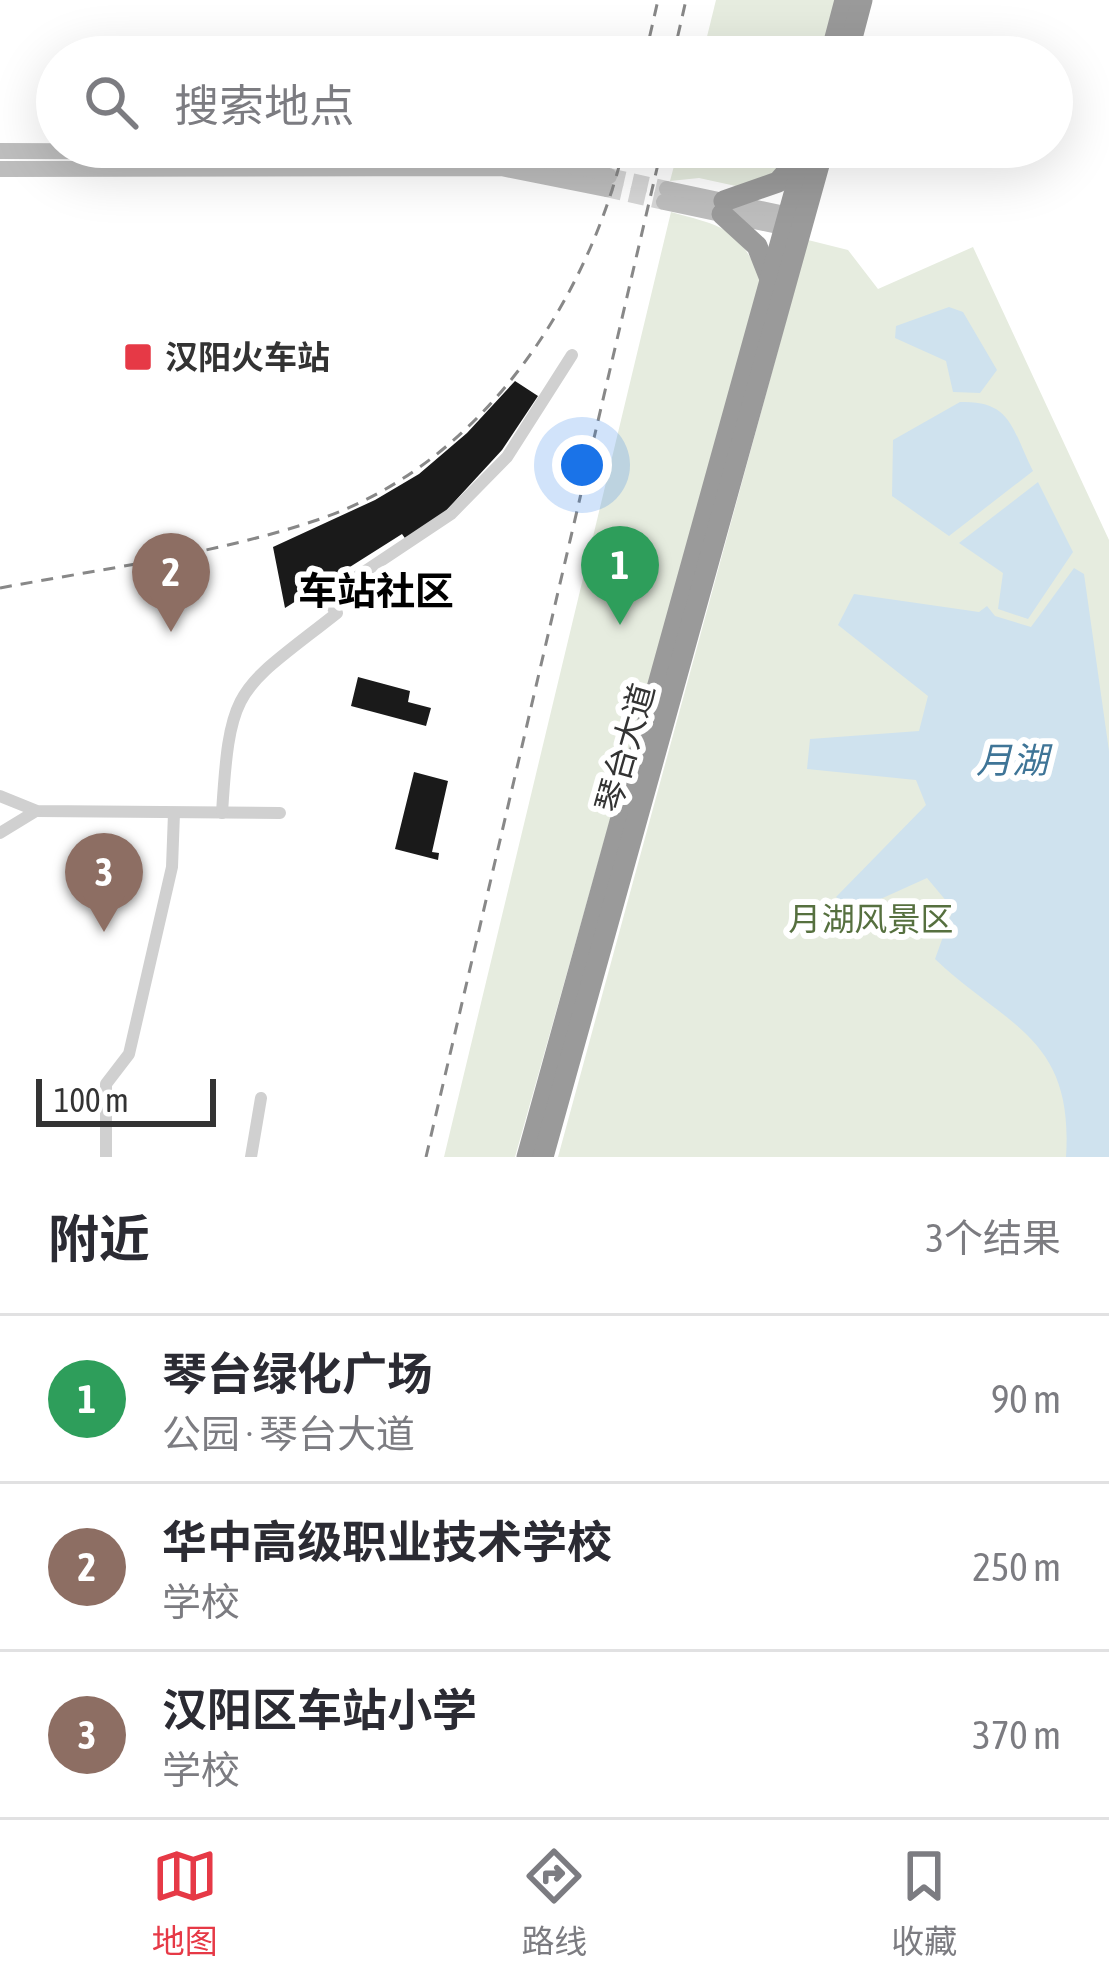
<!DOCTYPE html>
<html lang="zh">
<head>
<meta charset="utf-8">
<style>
  body { margin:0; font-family:"Asap Condensed","Noto Sans SC",sans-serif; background:#f7f7f7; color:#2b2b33 }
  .scale { position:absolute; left:36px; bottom:30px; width:180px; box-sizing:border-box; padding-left:12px; border:6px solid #333; border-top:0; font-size:33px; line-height:42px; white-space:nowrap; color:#333; -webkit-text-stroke:9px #fff; paint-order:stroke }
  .you { position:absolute; left:582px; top:465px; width:42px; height:42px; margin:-30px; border:9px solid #fff; border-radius:50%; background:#1a73e8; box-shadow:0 0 0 18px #1a73e833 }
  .badge { display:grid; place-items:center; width:78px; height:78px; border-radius:50%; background:#e63946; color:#fff; font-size:39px; font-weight:700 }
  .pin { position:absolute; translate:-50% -99px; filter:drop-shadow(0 3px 6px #0008) }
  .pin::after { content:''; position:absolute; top:63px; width:42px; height:36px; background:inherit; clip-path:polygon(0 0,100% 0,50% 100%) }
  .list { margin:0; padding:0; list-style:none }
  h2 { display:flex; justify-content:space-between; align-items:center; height:156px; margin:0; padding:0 48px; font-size:51px }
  h2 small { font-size:39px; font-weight:400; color:#7c7c81 }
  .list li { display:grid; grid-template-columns:78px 1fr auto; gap:36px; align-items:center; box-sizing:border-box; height:168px; padding:0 48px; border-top:3px solid #e1e1e2 }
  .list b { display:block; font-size:45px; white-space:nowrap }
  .list p { margin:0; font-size:39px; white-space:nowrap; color:#7c7c81 }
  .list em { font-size:39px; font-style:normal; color:#7c7c81 }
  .icon { flex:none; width:66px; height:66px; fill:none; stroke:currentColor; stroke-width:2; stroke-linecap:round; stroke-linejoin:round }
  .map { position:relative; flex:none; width:1109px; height:1157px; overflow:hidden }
  .search { position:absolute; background:#fff; box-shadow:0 12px 48px #0002; left:36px; right:36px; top:36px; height:132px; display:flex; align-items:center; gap:30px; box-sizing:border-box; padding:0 42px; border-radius:66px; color:#7c7c81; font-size:45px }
  .sheet { height:660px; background:#fff }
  nav { display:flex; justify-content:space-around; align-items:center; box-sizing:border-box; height:168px; border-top:3px solid #e1e1e2; background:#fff; font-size:33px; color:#7c7c81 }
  nav a { display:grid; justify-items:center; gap:6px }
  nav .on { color:#e63946 }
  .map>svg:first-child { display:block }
  .green { fill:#e6ecdf }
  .water { fill:#cfe2ee }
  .building { fill:#1a1a1a }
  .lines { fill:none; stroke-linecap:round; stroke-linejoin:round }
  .secondary-tunnel { stroke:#d6d6d6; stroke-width:16; stroke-dasharray:16 8; stroke-linecap:butt }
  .street { stroke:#d0d0d0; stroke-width:12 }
  .secondary { stroke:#bdbdbd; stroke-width:16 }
  .highway { stroke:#9a9a9a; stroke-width:21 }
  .rail { stroke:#888; stroke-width:3; stroke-dasharray:12 9; stroke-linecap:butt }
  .poi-dot { fill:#e63946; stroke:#fff; stroke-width:4.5 }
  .labels { text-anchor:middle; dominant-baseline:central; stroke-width:12; stroke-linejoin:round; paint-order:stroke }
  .poi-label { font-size:33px; font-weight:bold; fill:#333; stroke:#fff; text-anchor:start }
  .street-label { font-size:33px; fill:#333; stroke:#fff }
  .park-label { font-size:33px; fill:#56703f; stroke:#fff }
  .water-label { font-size:36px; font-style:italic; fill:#3f7597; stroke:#fff }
  .quarter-label { font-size:39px; font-weight:bold; fill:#000; stroke:#fff }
</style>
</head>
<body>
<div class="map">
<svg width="1109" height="1157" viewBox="0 0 1109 1157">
  <rect width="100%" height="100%" fill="#fff"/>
  <g class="green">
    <polygon points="716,0 835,0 821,57 702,57"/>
    <polygon points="679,147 798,147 791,163 745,188 699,178 670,181"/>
    <path d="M671,212C726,227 739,228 762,282L515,1157H444Z"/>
    <polygon points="808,240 848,250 878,289 973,247 1109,540 1109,1157 558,1157"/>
  </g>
  <g class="water">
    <polygon points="949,307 963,312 997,370 980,393 953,392 946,361 895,338 896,326"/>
    <path d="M960,402C1012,400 1012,430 1033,471L949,536L892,496L893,440Z"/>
    <polygon points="1038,482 1073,552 1028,619 998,609 1003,573 959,543"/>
    <path d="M1074,568L1084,574L1109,751V1157H1066C1074,1037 1007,1027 935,959L953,909L927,878L854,911L836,897L926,805L916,780L807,769L810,739L919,731L928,696L838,625L854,594L979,612L987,606L995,616L1031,627Z"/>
  </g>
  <g class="building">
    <polygon points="515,381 538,396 502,450 444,513 407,541 402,534 285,608 273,547 375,500 419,474 467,433"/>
    <polygon points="358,677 410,691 408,702 431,708 426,726 351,706"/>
    <polygon points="414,772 448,781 432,852 439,853 438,860 395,849"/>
  </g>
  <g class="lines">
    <g class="secondary-tunnel">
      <polyline points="609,176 667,189"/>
      <polyline points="606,189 664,202"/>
    </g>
    <g class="street">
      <polyline points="0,796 37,811 280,813"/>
      <path d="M222,813C230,683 237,692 337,613L325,598L451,514L507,457L572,355"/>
      <polyline points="0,833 36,811"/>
      <polyline points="106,1157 106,1084 129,1054 172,867 174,813"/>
      <polyline points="251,1157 261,1098"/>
    </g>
    <g class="secondary">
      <polyline points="0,151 501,153 609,176"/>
      <polyline points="0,169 501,168 606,189"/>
      <polyline points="667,189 799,217"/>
      <polyline points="664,202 792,229"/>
    </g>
    <g class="highway">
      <polyline points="830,57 845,0"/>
      <polyline points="847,57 862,0"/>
      <polyline points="724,201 778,182 799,158"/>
      <polyline points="722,214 757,246 770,279"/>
      <polyline points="527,1157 807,147"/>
      <polyline points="543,1157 824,147"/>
    </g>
    <g class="rail">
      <polyline points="645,57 658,0"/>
      <polyline points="673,57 686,0"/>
      <path d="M0,588C107,568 217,554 320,519C480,464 587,303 624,147"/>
      <polyline points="426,1157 662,147"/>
    </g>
  </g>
  <rect class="poi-dot" x="123" y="342" width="30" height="30" rx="6"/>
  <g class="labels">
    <g class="poi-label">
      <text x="165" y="357">汉阳火车站</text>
    </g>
    <g class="street-label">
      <text transform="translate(625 748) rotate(-74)">琴台大道</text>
    </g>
    <g class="park-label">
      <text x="871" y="919">月湖风景区</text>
    </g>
    <g class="water-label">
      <text x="1012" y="760">月湖</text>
    </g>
    <g class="quarter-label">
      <text x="376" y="591">车站社区</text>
    </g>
  </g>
</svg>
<div class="scale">100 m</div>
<div class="you"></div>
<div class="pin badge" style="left:620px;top:625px;background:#2e9e5b">1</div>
<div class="pin badge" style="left:171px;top:632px;background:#8d6e63">2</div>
<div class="pin badge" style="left:104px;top:932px;background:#8d6e63">3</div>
<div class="search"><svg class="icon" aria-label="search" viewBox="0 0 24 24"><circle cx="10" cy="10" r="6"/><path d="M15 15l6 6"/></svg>搜索地点</div>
</div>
<section class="sheet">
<h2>附近<small>3个结果</small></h2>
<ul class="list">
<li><span class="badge" style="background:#2e9e5b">1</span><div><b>琴台绿化广场</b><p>公园 · 琴台大道</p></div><em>90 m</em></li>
<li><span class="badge" style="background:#8d6e63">2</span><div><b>华中高级职业技术学校</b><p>学校</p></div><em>250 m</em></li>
<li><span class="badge" style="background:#8d6e63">3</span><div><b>汉阳区车站小学</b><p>学校</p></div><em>370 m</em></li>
</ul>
</section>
<nav>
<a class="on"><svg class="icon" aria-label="map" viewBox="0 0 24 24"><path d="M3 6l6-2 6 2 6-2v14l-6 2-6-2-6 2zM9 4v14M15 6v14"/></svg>地图</a>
<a><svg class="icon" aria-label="directions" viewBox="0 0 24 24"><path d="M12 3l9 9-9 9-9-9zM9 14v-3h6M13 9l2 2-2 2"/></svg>路线</a>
<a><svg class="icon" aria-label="saved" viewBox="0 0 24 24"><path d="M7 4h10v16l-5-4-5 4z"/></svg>收藏</a>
</nav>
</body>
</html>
